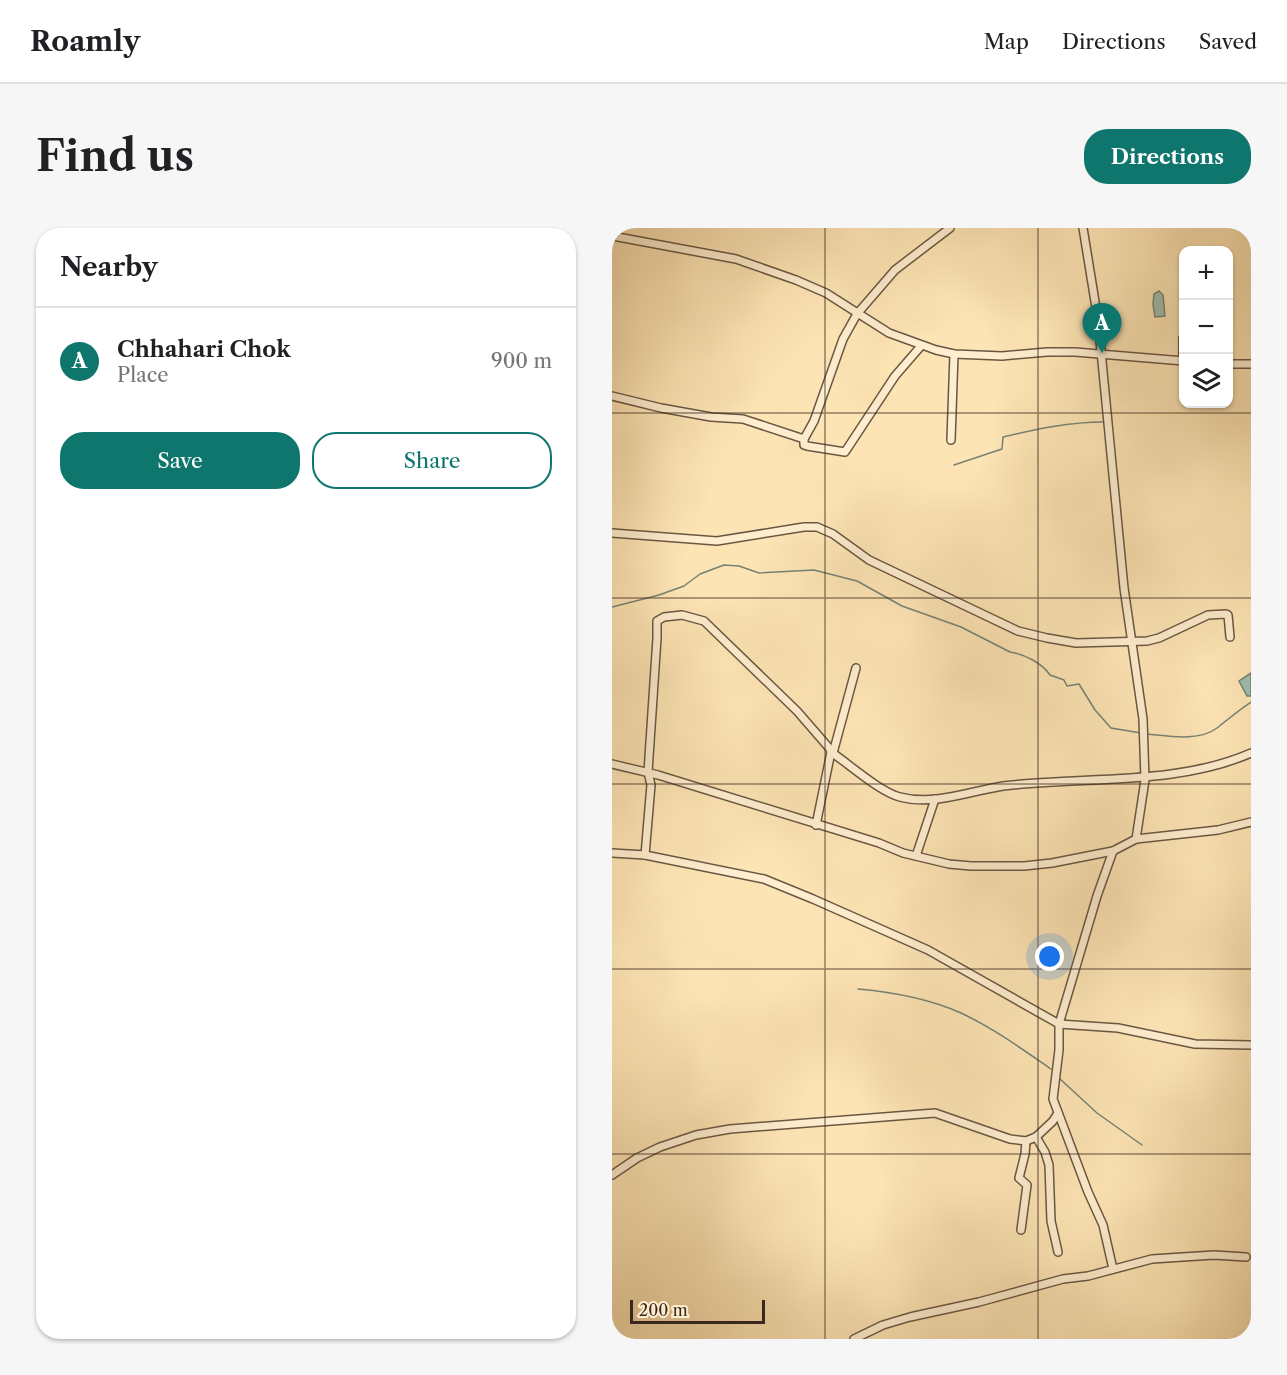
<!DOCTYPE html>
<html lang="en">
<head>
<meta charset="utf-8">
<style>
  body { margin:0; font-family:"Libre Caslon Text",serif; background:#f6f6f6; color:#202124 }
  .controls { position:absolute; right:18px; top:18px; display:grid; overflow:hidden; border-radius:12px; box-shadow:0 2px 4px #0004 }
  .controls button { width:54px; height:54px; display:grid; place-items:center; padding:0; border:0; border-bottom:2px solid #e0e0e0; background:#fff; color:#202124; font:30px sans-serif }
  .scale { position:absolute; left:18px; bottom:15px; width:135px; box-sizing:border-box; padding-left:6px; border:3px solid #39281d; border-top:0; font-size:16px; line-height:21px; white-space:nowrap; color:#39281d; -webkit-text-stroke:4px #feedce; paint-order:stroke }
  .you { position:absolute; left:438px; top:729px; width:21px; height:21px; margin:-15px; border:4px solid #fff; border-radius:50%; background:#1a73e8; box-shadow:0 0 0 9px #1a73e833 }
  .badge { display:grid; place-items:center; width:39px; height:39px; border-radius:50%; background:#0f766e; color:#fff; font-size:20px; font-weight:700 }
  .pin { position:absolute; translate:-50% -50px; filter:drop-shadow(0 2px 3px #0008) }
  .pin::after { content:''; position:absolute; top:32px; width:21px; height:18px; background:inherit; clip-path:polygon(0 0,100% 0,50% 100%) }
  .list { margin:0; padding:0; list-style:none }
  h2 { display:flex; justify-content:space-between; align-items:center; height:78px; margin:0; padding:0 24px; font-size:26px }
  h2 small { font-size:20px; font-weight:400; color:#757577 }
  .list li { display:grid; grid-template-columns:39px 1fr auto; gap:18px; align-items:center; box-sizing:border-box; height:108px; padding:0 24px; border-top:2px solid #e0e0e0 }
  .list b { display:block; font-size:22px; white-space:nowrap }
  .list p { margin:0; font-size:20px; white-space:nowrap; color:#757577 }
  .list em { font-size:20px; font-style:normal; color:#757577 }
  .actions { display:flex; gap:12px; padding:18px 24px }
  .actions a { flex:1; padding:14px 0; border:2px solid #0f766e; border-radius:24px; text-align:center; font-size:21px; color:#0f766e }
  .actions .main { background:#0f766e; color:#fff }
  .icon { flex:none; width:33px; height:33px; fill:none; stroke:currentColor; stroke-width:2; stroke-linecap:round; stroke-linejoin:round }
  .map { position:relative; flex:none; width:639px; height:1111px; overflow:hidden; border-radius:24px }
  header { display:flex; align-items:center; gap:36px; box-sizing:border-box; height:84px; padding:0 30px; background:#fff; border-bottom:2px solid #e0e0e0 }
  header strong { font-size:28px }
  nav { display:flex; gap:33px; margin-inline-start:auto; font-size:21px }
  .intro { display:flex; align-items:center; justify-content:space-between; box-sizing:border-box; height:144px; padding:0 36px }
  h1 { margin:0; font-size:42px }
  .button { padding:15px 27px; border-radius:24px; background:#0f766e; color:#fff; font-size:21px; font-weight:700 }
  main { display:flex; gap:36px; padding:0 36px }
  aside { flex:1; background:#fff; border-radius:24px; box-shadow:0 2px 4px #0004 }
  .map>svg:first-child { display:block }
  .water { fill:#9fbeb0; stroke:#768275; stroke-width:1.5 }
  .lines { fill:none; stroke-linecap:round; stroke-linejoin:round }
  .stream { stroke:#768275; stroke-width:1.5 }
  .minor-casing { stroke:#6a5743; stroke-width:10 }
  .minor { stroke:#feedce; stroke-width:7 }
  .grid { fill:none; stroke:#39281d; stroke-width:1.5; stroke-opacity:0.55 }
</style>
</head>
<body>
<header>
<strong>Roamly</strong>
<nav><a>Map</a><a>Directions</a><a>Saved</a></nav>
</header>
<div class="intro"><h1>Find us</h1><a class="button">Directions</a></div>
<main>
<aside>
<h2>Nearby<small></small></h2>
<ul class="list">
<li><span class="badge">A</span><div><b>Chhahari Chok</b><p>Place</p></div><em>900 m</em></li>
</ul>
<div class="actions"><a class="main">Save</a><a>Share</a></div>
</aside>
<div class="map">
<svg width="639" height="1111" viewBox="0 0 639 1111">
  <rect width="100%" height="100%" fill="#fde4b4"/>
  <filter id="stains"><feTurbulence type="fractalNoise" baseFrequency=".00333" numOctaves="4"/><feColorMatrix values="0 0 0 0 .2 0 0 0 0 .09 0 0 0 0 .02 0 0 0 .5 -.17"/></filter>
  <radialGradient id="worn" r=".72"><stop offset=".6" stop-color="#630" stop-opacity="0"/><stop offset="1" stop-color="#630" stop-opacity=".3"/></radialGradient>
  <g class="water">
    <polygon points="547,63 551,67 553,88 543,89 541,76 542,66"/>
    <polygon points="639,445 639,468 635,468 627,453"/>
  </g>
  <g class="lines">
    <g class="stream">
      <path d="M342,237L390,221L391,209C425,201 457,194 492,194"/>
      <path d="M0,379L47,367L72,358L88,346L112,337L127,338L147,345L202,342L245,353L290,378L349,399L398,424C412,426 430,435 438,447L452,452L455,458L467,456L483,482L499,500L529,505"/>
      <path d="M535,506C557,508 586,514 605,500C616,491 627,482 639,474"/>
      <path d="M246,761C279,764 318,771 349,785C381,800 410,821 439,841"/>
      <polyline points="447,850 485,885 530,917"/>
    </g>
    <defs>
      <g id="minor">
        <polyline points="471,0 486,92 512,360 531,491 533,552 524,611 501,623 485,668 447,796 447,822 441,871 476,964 491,997 501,1041"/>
        <polyline points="0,8 124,31 184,52 214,65 277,105 324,122 342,126 390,128 435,124 463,124 572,133"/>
        <polyline points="571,133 571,110"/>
        <polyline points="616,136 639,136"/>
        <polyline points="0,168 49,180 99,189 131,191 192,211 202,193 231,111 245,86 283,42 338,0"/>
        <polyline points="192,211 192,217 195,218 233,224 283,148 309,118"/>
        <polyline points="339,212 342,126"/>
        <polyline points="0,305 105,313 192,299 205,299 221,306 257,332 406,403 435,410 464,415 535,413 547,410 596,387 614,386 616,387 618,409"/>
        <path d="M219,524C237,536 268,564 288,569C322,578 358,563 391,558C472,548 564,558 639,525"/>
        <polyline points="221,525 244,440"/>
        <polyline points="0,536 46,547 267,615 291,625 337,636 359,638 412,638 440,635 501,623"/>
        <polyline points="524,611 606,602 639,594"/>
        <polyline points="0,625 33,627 152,651 201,671 316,722 447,796 506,800 583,816 639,817"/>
        <polyline points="33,627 39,557 36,544 45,410 45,393 52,389 70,387 92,393 185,483 218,521 219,524 204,597"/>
        <polyline points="304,628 323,571"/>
        <polyline points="424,909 433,924 437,937 439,993 446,1024"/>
        <polyline points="0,947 25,930 48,919 84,907 118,901 323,885 398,911 414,913 424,909 441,893 446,885"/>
        <polyline points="409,1002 415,957 407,950 413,926 414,913"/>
        <polyline points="242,1111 271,1097 298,1089 367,1074 451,1051 476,1048 540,1031 602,1027 634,1029"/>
      </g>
    </defs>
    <use href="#minor" class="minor-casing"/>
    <use href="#minor" class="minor"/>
  </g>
  <path class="grid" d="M213,0V1111M426,0V1111M0,185H639M0,370H639M0,556H639M0,741H639M0,926H639"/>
  <rect width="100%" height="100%" filter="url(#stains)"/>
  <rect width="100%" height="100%" fill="url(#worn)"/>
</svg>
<div class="controls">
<button>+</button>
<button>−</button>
<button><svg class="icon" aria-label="layers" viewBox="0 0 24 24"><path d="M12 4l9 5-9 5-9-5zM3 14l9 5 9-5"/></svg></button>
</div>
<div class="scale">200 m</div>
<div class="you"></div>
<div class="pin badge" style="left:490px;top:125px">A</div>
</div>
</main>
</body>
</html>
